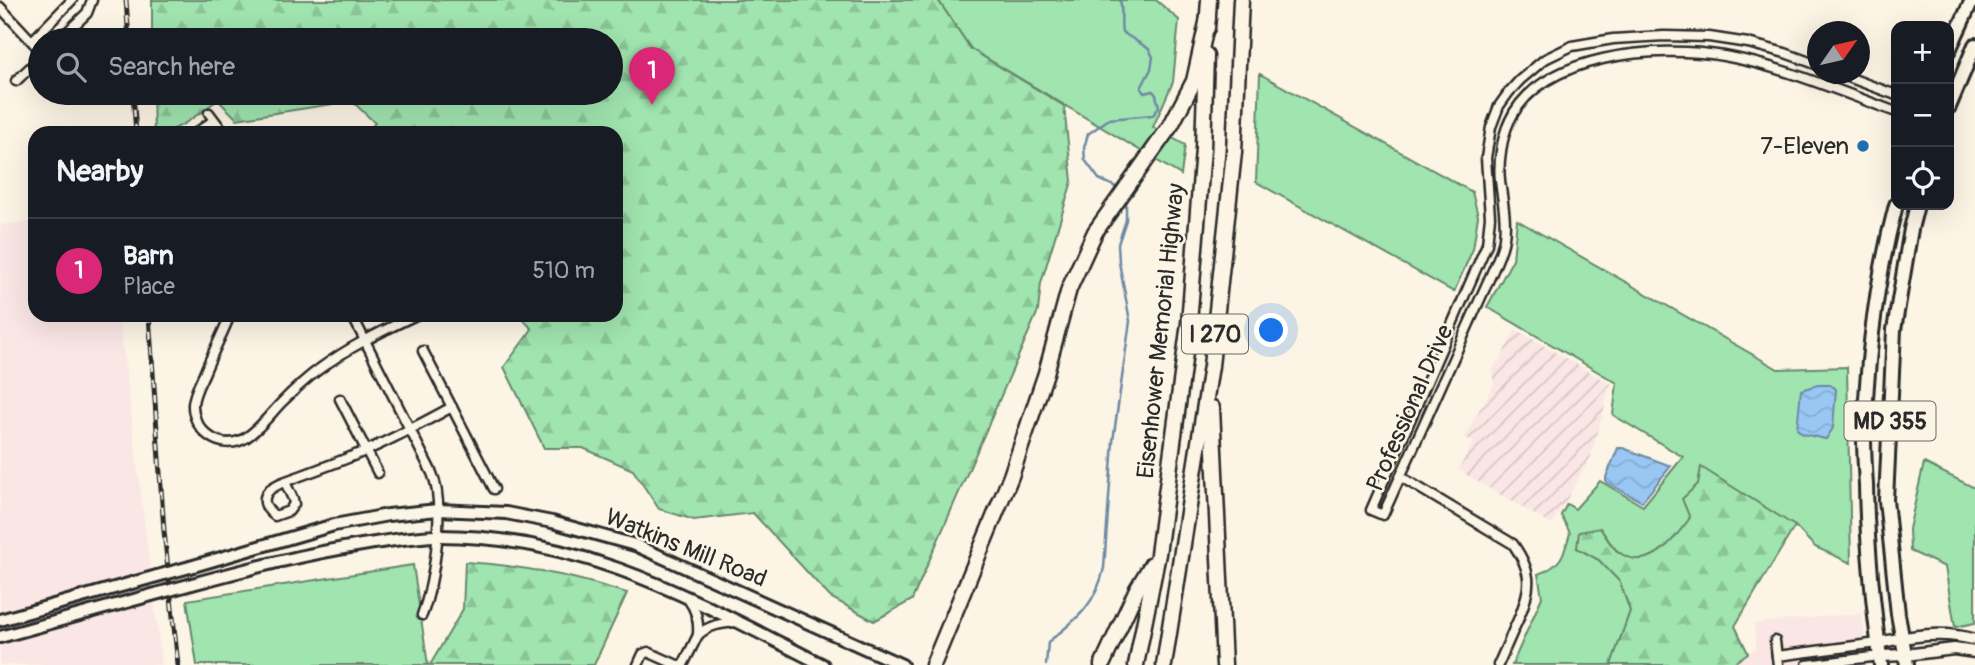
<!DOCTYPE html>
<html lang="en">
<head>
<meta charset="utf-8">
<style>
  body { margin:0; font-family:Pangolin,sans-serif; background:#242831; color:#f1f3f6 }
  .controls { position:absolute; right:21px; top:21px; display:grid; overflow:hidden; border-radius:14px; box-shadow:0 7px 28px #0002 }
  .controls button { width:63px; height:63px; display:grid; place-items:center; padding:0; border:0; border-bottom:2px solid #363941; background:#171b24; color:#f1f3f6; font:35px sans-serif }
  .compass { position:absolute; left:1807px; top:21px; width:63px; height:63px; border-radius:50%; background:#171b24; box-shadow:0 7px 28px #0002; rotate:56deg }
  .you { position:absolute; left:1272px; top:331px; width:24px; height:24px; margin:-18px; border:5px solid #fff; border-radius:50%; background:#1a73e8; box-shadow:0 0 0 10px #1a73e833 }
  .badge { display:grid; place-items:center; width:46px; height:46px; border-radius:50%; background:#db2777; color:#fff; font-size:23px; font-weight:700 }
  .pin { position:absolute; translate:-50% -58px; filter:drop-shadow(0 2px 4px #0008) }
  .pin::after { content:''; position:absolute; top:37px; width:24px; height:21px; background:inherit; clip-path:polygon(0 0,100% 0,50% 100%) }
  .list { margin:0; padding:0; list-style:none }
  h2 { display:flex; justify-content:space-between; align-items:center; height:91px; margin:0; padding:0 28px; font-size:30px }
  h2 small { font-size:23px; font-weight:400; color:#9ea1a6 }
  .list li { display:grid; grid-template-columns:46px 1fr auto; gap:21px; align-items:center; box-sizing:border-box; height:105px; padding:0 28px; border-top:2px solid #363941 }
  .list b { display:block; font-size:26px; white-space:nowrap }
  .list p { margin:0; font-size:23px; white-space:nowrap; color:#9ea1a6 }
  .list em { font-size:23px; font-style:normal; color:#9ea1a6 }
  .icon { flex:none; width:38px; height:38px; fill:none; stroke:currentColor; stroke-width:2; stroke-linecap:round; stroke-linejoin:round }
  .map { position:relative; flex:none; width:1975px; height:665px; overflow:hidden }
  .search { position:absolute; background:#171b24; box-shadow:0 7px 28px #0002; left:28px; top:28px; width:595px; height:77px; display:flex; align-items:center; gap:18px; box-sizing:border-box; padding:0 24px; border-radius:38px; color:#9ea1a6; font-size:26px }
  .panel { position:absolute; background:#171b24; box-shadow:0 7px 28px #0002; left:28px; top:126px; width:595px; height:196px; border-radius:21px }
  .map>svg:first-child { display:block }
  .built { fill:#fae7e5 }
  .industrial { fill:url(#industrial-furrows) }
  .grass { fill:#a0e4af; stroke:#66886d; stroke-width:2 }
  .forest { fill:url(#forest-firs); stroke:#66886d; stroke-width:2 }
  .water { fill:url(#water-waves); stroke:#6d89a4; stroke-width:2 }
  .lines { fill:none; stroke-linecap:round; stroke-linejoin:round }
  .stream { stroke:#6d89a4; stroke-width:2.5 }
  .minor-casing { stroke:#2b2b2b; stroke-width:13 }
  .tertiary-casing { stroke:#2b2b2b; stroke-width:15 }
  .secondary-casing { stroke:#2b2b2b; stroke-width:16 }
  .primary-casing { stroke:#2b2b2b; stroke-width:18 }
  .motorway-casing { stroke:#2b2b2b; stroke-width:19 }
  .minor { stroke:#fcf5e5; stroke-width:8 }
  .tertiary { stroke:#fcf5e5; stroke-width:10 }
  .secondary { stroke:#fcf5e5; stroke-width:10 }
  .primary { stroke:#fcf5e5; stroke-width:12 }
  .motorway { stroke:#fcf5e5; stroke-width:14 }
  .rail-casing { stroke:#2b2b2b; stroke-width:5 }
  .rail { stroke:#fcf5e5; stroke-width:2.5; stroke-dasharray:8; stroke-linecap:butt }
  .secondary-bridge-casing { stroke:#2b2b2b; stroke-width:16; stroke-linecap:butt }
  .secondary-bridge { stroke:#fcf5e5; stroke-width:10 }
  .poi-dot { fill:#1f6fb2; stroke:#fcf5e5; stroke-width:2.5 }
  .labels { text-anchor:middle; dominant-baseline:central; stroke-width:5; stroke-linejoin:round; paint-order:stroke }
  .shield { fill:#fcf5e5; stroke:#6a6863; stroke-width:2 }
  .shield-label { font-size:23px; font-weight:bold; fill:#2b2b2b }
  .poi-label { font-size:24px; fill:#2b2b2b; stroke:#fcf5e5; text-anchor:end }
  .street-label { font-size:24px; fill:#2b2b2b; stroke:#fcf5e5 }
</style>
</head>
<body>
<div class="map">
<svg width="1975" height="665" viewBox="0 0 1975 665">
  <defs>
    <pattern id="industrial-furrows" width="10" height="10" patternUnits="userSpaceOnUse" patternTransform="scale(1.75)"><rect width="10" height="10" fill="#fae7e5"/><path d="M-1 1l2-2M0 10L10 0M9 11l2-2" fill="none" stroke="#d6c6c5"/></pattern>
    <pattern id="forest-firs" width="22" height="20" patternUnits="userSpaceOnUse" patternTransform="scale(1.75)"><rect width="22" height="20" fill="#a0e4af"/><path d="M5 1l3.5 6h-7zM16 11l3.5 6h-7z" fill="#8ac497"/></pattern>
    <pattern id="water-waves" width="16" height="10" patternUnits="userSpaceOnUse" patternTransform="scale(1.75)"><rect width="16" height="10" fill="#99c7f4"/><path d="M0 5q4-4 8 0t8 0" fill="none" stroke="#84abd1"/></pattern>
  </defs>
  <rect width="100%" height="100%" fill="#fcf5e5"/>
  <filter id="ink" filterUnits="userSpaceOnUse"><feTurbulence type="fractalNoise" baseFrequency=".0143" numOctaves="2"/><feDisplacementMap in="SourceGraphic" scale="14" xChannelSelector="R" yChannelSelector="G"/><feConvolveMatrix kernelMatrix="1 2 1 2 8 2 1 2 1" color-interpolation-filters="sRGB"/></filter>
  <g filter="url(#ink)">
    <g class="built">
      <polygon points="35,221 35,315 119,315 162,665 0,665 0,225"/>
      <polygon points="1862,613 1868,665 1733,665 1756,648 1754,623"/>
    </g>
    <polygon class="industrial" points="1515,329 1611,384 1591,457 1552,525 1458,470 1474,442 1464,437 1494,384 1492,371 1497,361 1500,360"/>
    <g class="grass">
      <polygon points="938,0 1156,0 1179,20 1173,82 1153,127 1185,145 1181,175 971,49"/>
      <polygon points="1260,74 1472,192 1478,216 1473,249 1454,292 1256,182"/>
      <path d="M1517,220L1778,369L1847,367L1851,563L1815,547L1795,526L1698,484C1695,495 1694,507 1690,517C1683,536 1653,564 1631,559C1616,555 1608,539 1600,528L1577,548L1599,560L1620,582L1630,611L1611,665H1512L1542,597L1538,574C1561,566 1564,555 1570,533L1561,515L1567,504L1575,509L1600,481L1643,506L1683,457L1613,415L1617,383L1487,307L1513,259Z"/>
      <polygon points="1924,463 1975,488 1975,623 1955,627 1945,567 1910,551 1909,529"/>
      <polygon points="413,565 428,665 197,665 187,600"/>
    </g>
    <g class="forest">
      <path d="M152,0H938L971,49L1064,106L1072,181L1041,283L1038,311L912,600L874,621L830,597L753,513L694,520L659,509L633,470L583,448H544L504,367L532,329L519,315H616V133H366L375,123L352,101L237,119L218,100C198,113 179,133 154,133L153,93H611V40H152Z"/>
      <path d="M1701,467L1795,526L1735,626L1748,653L1731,665H1611L1630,611L1620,582L1599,560L1577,548L1579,532L1600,528C1605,535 1610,545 1617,551C1649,575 1672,541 1690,518L1682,499L1698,484Z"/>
      <path d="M465,562C521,565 574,576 627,593L594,665H430L463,609Z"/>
    </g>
    <g class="water">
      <polygon points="1818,385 1830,385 1836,389 1833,428 1826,439 1803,434 1797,429 1801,390"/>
      <polygon points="1618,448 1623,448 1671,466 1642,502 1606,482 1606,477"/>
    </g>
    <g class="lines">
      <g class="stream">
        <path d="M1119,191L1114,186L1099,179L1085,160L1084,148L1088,134L1109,119L1153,115L1159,107L1156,95L1153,91L1144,93L1141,88L1151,69L1153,57L1149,49L1122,32C1120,21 1123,10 1120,0"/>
        <path d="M1046,665L1048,642C1076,620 1096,605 1104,568L1113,441L1130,321L1119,262L1118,244L1126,220V198"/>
      </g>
      <defs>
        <g id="minor">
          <polyline points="0,7 40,50"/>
          <polyline points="59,40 87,13 92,0"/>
          <polyline points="32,41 72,0"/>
          <path d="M1818,65L1785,53L1748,43L1709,37L1664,36L1613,39L1572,46L1545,59L1520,80L1509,92L1499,106L1491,127L1486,158L1490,217L1487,244L1371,510L1383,515L1494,268C1498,258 1503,248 1504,238C1507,218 1502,199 1500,180C1498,162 1502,138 1509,122C1541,52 1659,45 1724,56C1781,66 1842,92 1896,112"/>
          <polyline points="1840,74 1896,95"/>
          <polyline points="16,81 40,58"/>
          <polyline points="209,113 224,133"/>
          <polyline points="196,133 214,120"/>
          <path d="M230,315C222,335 212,354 204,374C200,383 194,393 193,404C192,428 216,449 239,441C254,436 271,413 282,402C294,390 306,379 318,370C349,347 382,331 416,315"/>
          <path d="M352,315L432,473C446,505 434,583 422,615"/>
          <polyline points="423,351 494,489"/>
          <polyline points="340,399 378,473"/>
          <path d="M1401,477L1513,544C1534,574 1531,588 1518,620C1511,635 1505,650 1498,665"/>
          <path d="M285,482L293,499L294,504L289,511L275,516C268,511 261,502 267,493C273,484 290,480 300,476C322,468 344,460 365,451C395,438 424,422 452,407"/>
          <path d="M688,599C696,610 699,620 698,635C709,625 722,623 737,622"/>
          <polyline points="1775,641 1778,665"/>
          <polyline points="1777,656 1878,643"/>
          <polyline points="638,665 643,654 648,652 677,665"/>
          <polyline points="683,665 698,635"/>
          <polyline points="1807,665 1880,656"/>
        </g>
        <g id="tertiary">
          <path d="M1878,643C1910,636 1943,630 1975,640"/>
          <polyline points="1880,656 1905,655 1954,649 1975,652"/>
        </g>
        <g id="secondary">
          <polyline points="190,567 334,525 388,515 438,510 506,513 552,522 635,545 902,665"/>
          <path d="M192,584C248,569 304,554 362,545C386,541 411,537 436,536C584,535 696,601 823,665"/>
          <polyline points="0,620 157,576"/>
          <polyline points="0,637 159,593"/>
        </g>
        <g id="primary">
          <polyline points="1949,50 1972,0"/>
          <polyline points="1949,107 1975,45"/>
          <path d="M1881,665C1873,605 1867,545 1866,485C1865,469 1864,452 1864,437C1867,359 1876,280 1896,205"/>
          <polyline points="1907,665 1898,614 1886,500 1894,330 1911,229 1917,205"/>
        </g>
        <g id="motorway">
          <polyline points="1207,28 1209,0"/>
          <polyline points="1212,408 1224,665"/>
          <polyline points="933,665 1011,476 1046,373 1069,289 1095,232 1171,125 1194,81 1208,18"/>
          <polyline points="1102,665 1137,589 1152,564"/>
          <polyline points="1136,665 1158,554 1189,323 1203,149 1206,55"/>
          <polyline points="1164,665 1211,366 1234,152 1241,0"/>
        </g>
      </defs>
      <use href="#minor" class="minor-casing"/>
      <use href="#tertiary" class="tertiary-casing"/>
      <use href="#secondary" class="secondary-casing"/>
      <use href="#primary" class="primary-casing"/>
      <use href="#motorway" class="motorway-casing"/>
      <use href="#minor" class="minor"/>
      <use href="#tertiary" class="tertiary"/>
      <use href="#secondary" class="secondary"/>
      <use href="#primary" class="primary"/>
      <use href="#motorway" class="motorway"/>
      <defs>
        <g id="rail">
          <polyline points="126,0 129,40"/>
          <polyline points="133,93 136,133"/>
          <polyline points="149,315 164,531 178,665"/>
        </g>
      </defs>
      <use href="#rail" class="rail-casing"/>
      <use href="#rail" class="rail"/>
      <defs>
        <g id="secondary-bridge">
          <polyline points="157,576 190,567"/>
          <polyline points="159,593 192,584"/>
        </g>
      </defs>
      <use href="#secondary-bridge" class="secondary-bridge-casing"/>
      <use href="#secondary-bridge" class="secondary-bridge"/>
    </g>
  </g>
  <circle class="poi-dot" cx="1863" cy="146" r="7"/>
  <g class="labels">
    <g class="shield">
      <rect x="1182" y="314.5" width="66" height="39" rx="5"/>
      <rect x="1844.5" y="401.5" width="91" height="39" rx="5"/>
    </g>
    <g class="shield-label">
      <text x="1215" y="334">I 270</text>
      <text x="1890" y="421">MD 355</text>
    </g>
    <g class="poi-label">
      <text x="1849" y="146">7-Eleven</text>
    </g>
    <g class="street-label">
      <text transform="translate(1161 331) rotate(-84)">Eisenhower Memorial Highway</text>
      <text transform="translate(1410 408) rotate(-66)">Professional Drive</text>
      <text transform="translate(686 548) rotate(22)">Watkins Mill Road</text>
    </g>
  </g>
</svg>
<div class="controls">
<button>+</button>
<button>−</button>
<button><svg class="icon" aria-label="locate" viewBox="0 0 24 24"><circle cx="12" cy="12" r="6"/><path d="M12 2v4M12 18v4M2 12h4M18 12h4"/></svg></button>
</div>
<svg class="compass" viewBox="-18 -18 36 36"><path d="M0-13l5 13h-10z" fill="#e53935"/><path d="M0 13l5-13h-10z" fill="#9ea1a6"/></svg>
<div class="you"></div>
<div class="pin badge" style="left:652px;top:105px">1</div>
<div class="search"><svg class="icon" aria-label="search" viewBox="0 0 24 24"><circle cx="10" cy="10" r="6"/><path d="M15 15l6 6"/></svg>Search here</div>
<section class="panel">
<h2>Nearby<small></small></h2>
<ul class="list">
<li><span class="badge">1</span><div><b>Barn</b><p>Place</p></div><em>510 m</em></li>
</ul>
</section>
</div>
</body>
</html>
